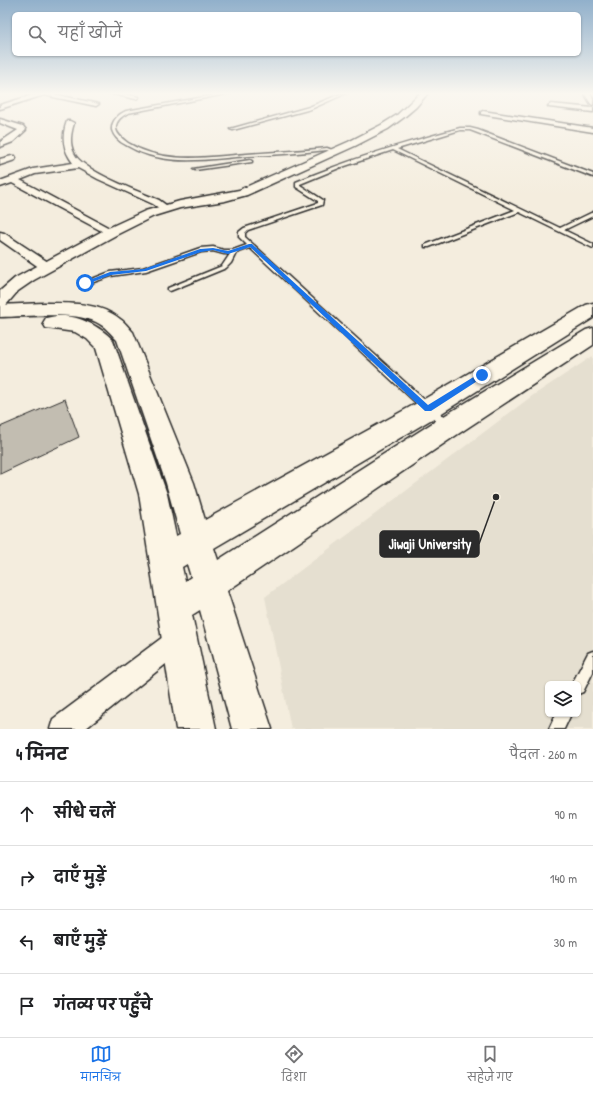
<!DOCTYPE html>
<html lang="hi">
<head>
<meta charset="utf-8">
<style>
  body { margin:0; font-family:"Patrick Hand","Playpen Sans Deva",sans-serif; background:#f2f2f2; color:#202124 }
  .controls { position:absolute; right:12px; bottom:12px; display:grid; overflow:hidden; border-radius:6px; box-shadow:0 1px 3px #0004 }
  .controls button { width:36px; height:36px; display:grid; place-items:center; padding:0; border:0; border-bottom:1px solid #e0e0e0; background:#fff; color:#202124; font:20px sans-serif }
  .stop { position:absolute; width:12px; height:12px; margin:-9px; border:3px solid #1a73e8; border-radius:50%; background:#fff }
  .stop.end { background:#1a73e8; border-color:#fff; box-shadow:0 1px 4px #0008 }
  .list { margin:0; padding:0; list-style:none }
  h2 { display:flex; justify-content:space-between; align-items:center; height:52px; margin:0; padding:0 16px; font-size:17px }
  h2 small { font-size:13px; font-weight:400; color:#757577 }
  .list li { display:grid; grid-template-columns:26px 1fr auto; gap:12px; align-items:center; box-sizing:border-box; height:64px; padding:0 16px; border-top:1px solid #e0e0e0 }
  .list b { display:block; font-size:15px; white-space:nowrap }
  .list em { font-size:13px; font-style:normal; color:#757577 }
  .icon { flex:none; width:22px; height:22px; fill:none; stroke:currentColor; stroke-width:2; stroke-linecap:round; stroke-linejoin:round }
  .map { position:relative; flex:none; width:593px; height:729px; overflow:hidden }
  .search { position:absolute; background:#fff; box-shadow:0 1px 3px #0004; left:12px; right:12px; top:12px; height:44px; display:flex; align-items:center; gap:10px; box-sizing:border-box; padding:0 14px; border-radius:6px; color:#757577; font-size:15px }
  .sheet { height:308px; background:#fff }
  nav { display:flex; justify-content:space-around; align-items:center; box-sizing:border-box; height:56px; border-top:1px solid #e0e0e0; background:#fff; font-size:11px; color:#757577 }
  nav a { display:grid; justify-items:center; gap:2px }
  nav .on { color:#1a73e8 }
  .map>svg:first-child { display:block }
  .built { fill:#e5dfd0; fill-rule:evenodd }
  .building { fill:#c2bdb1; stroke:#2b2b2b }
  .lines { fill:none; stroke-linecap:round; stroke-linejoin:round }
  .service-casing { stroke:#2b2b2b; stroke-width:3 }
  .minor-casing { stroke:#2b2b2b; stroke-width:3 }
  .tertiary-casing { stroke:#2b2b2b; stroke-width:3 }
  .secondary-casing { stroke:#2b2b2b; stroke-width:3 }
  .service { fill:#fcf5e5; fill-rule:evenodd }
  .minor { fill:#fcf5e5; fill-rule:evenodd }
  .tertiary { fill:#fcf5e5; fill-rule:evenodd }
  .secondary { fill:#fcf5e5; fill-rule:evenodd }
  .route { fill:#1a73e8 }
  .leader { fill:none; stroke:#2b2b2b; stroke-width:1.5 }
  .callout-dot { fill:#2b2b2b; stroke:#fcf5e5; stroke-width:1.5 }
  .callout { fill:#2b2b2b; stroke:#2b2b2b; stroke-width:1.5 }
  .callout-label { font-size:14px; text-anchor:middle; font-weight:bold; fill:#fff }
</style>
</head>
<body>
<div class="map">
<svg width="593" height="729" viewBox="0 0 593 729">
  <rect width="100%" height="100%" fill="#f4edde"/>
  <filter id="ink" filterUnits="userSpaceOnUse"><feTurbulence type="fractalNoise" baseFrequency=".025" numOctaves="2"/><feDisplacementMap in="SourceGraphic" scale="8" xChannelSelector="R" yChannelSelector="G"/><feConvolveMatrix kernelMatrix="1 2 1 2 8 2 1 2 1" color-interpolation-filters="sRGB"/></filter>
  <g filter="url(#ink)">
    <path class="built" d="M593,356V729H291L265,597L532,396ZM548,684H578V714H548Z"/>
    <polygon class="building" points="65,399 79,437 0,474 0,427"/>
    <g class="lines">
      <defs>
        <g id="service">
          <path d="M226,93H231L128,113C122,116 115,121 116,129C117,135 123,139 128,143C164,165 207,157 247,154C274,152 300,151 327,148L337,152L335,153L327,150C300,153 274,155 248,156C207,159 163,168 126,145C120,142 114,137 112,130C111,121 119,114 126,111Z"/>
          <polygon points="343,93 347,93 311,109 233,130 230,129 309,107"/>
          <path d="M460,128H470L478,130L593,174V177L470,130H460L397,149L560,228L593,212V216L564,230L593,244V248L519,212L429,247H425V245L515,210L393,150L339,168L300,184V185L323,200L322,205L248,230L245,233V237L450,423L452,426L450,429L447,430L444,429L250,248L236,253L231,263L226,268L170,291L168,290V288L222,266L230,254H224L213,251L201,252L146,271L111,276L85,285L82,283L110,272L143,268L200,248L213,247L224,250H233L247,245L239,237V232L244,228L318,203V201L296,187V182C350,159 404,143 460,128Z"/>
          <polygon points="250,160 252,161 252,162 195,170 193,169"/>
          <polygon points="593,651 593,672 583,692 578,694 578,684 572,684 588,653"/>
          <polygon points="556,714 571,714 564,729 549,729"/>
        </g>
        <g id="minor">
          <polygon points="39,93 49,93 99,104 96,106 44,95 0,109 0,105"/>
          <polygon points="108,93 120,93 139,97 136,99"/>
          <polygon points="584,93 590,93 593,98 593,105 591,104"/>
          <polygon points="551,104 593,108 593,112 549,107 548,106"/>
          <polygon points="483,111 593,128 593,132 481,114 481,112"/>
          <polygon points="0,119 23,126 26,130 13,142 0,147 0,142 18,130 0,123"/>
          <path d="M67,121H70L74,123C71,133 69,143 74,153C82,171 140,192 159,200L170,208L168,210H162L153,204L98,179L78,168L35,174L20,180L115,231L116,233L111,236L12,183L0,187V181L33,169L73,163C63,150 61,137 67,121Z"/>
          <polygon points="12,156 15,156 16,158 15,160 0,165 0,159"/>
          <polygon points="0,232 4,233 51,264 53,267 51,270 43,270 0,240"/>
          <polygon points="179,627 187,631 191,639 187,647 85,729 50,729 53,719 171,631"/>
        </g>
        <polygon id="tertiary" points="420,93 428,93 416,107 403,118 388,129 355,146 247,195 225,201 180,208 154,216 116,235 34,280 18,291 6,305 0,306 0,291 15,278 106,229 145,211 180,201 239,190 348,142 381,125 397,115"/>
        <path id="secondary" d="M43,303C67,303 100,302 120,319C125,322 129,328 133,332L194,483L205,520L419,402L586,305L593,303V318L437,416L214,548L218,560L434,422L586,330L593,328V345L452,438L227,591L272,729H232L200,610L192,615L216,729H176L139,494L96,348L87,339L75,332L46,328L43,323L46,318C71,311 96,323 113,340L167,494L176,536L180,534L166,483L117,340C110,333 105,326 96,322C73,311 26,317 0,317V305ZM187,564L191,577L185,581L182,567Z"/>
      </defs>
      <use href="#service" class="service-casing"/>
      <use href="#minor" class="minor-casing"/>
      <use href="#tertiary" class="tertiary-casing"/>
      <use href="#secondary" class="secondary-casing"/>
      <use href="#service" class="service"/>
      <use href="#minor" class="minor"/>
      <use href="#tertiary" class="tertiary"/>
      <use href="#secondary" class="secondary"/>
    </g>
  </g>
  <linearGradient id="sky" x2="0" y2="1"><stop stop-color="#91b0cb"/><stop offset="0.48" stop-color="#faf7f0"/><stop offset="1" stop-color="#faf7f0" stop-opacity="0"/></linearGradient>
  <rect width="593" height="195" fill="url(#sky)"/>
  <polygon class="route" points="249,244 252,244 428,405 480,373 485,373 485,376 431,411 425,411 250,247 228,254 213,250 201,252 146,271 111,275 87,284 82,283 110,272 144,269 200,249 213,248 228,251"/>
  <path class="leader" d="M496 497L479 544"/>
  <circle class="callout-dot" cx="496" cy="497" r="4"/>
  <rect class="callout" x="380" y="531" width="99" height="26" rx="4"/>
  <g class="callout-label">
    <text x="430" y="549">Jiwaji University</text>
  </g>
</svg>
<div class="controls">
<button><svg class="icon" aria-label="layers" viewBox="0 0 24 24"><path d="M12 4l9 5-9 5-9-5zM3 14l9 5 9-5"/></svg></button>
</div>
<div class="stop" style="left:85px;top:283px"></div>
<div class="stop end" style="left:482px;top:375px"></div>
<div class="search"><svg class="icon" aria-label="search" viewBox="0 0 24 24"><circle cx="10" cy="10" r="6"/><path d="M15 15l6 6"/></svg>यहाँ खोजें</div>
</div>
<section class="sheet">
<h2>4 मिनट<small>पैदल · 260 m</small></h2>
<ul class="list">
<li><svg class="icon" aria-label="ahead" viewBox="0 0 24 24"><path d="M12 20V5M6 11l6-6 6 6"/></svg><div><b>सीधे चलें</b></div><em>90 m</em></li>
<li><svg class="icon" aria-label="right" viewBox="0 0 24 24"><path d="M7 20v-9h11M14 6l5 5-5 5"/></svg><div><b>दाएँ मुड़ें</b></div><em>140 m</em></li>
<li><svg class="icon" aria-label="left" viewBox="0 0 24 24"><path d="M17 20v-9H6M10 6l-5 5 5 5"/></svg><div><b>बाएँ मुड़ें</b></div><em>30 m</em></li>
<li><svg class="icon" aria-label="arrive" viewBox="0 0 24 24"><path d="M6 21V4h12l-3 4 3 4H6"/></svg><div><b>गंतव्य पर पहुँचे</b></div></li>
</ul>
</section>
<nav>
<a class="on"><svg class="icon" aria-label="map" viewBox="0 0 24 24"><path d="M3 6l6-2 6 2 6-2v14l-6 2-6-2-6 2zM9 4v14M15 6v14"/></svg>मानचित्र</a>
<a><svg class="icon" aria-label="directions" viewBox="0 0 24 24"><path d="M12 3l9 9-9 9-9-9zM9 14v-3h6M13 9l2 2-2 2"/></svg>दिशा</a>
<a><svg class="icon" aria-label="saved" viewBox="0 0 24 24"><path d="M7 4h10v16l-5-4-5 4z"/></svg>सहेजे गए</a>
</nav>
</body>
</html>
